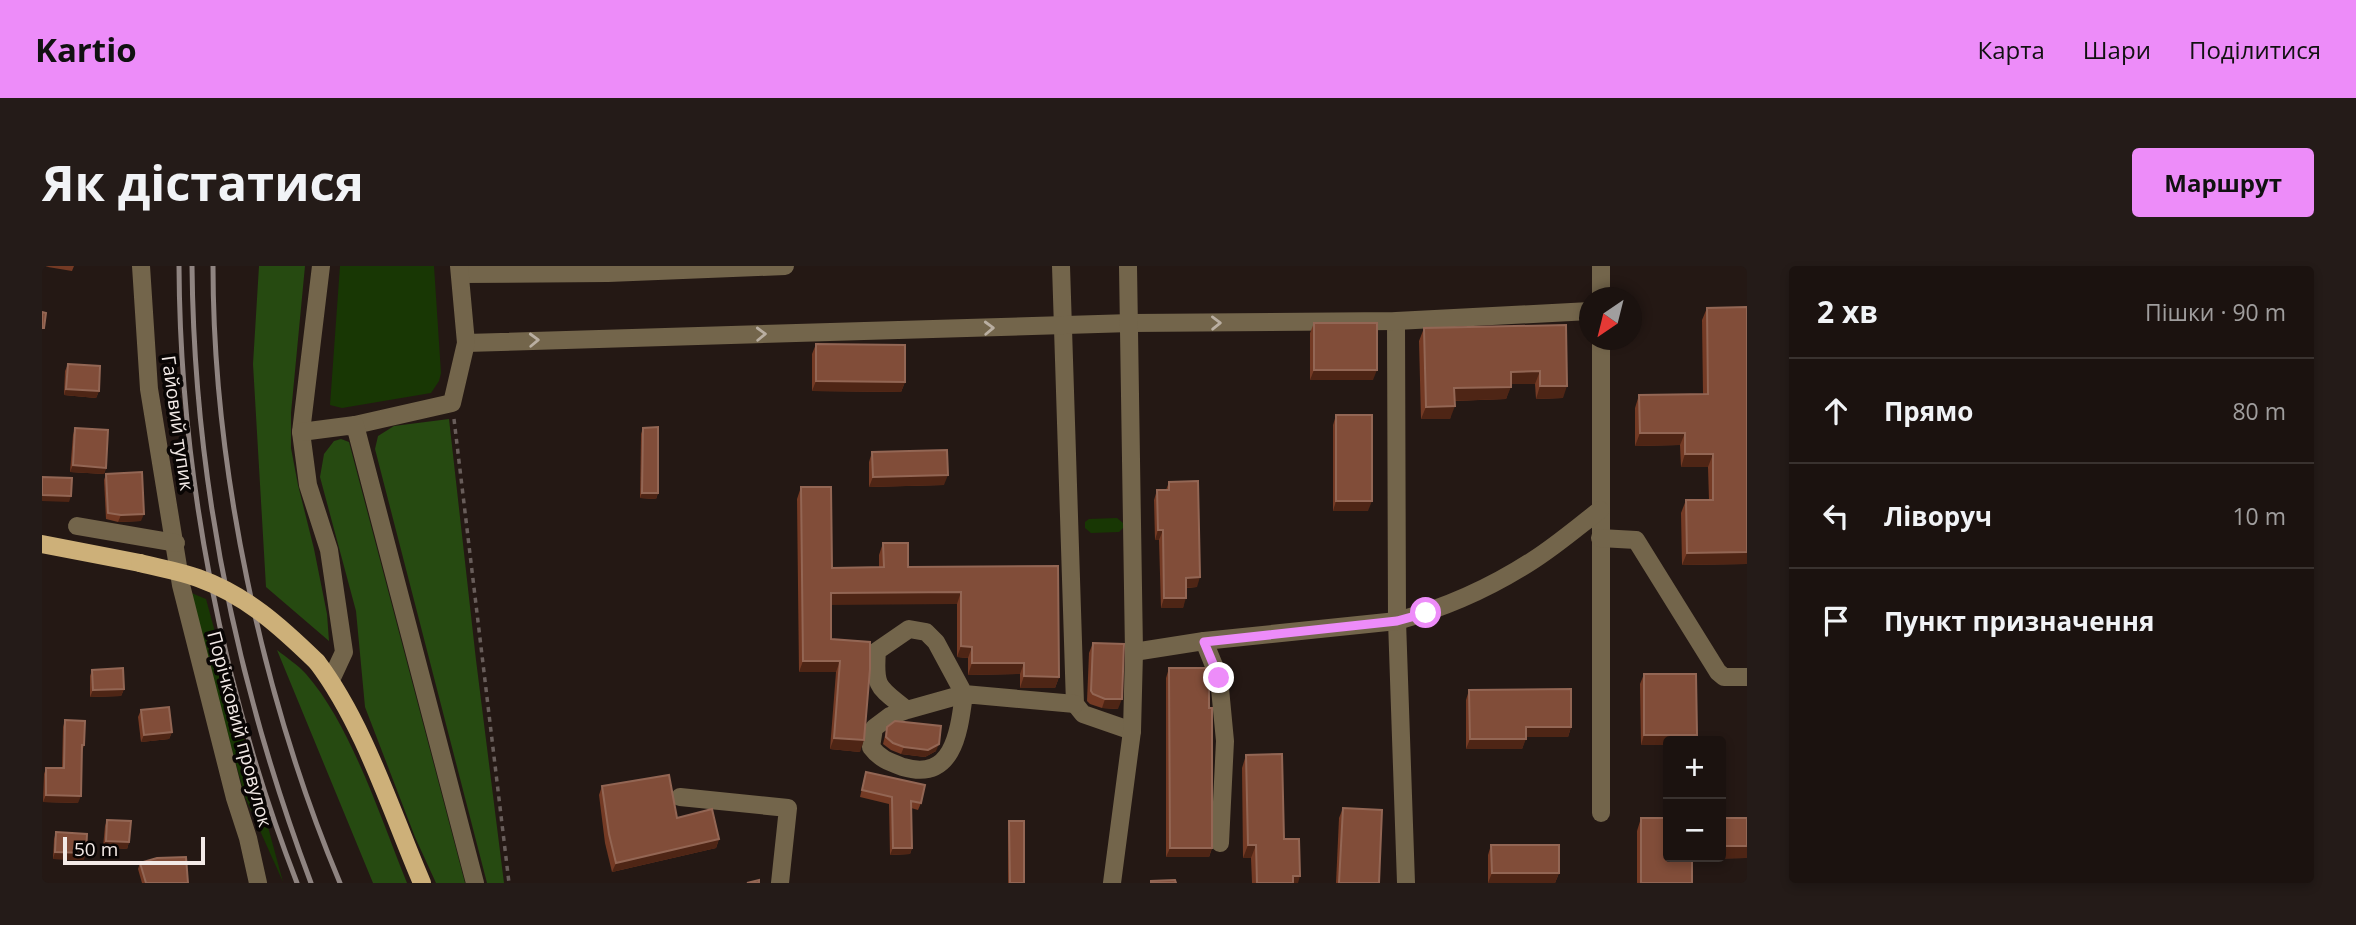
<!DOCTYPE html>
<html lang="uk">
<head>
<meta charset="utf-8">
<style>
  body { margin:0; font-family:"Open Sans",sans-serif; background:#241b18; color:#f1f3f6 }
  .controls { position:absolute; right:21px; bottom:21px; display:grid; overflow:hidden; border-radius:7px; box-shadow:0 4px 10px #0003 }
  .controls button { width:63px; height:63px; display:grid; place-items:center; padding:0; border:0; border-bottom:2px solid #39322f; background:#1b120f; color:#f1f3f6; font:35px sans-serif }
  .compass { position:absolute; left:1537px; top:21px; width:63px; height:63px; border-radius:50%; background:#1b120f; box-shadow:0 4px 10px #0003; rotate:215deg }
  .scale { position:absolute; left:21px; bottom:18px; width:142px; box-sizing:border-box; padding-left:7px; border:4px solid #f3eae7; border-top:0; font-size:19px; line-height:24px; white-space:nowrap; color:#f3eae7; -webkit-text-stroke:5px #090504; paint-order:stroke }
  .stop { position:absolute; width:21px; height:21px; margin:-16px; border:5px solid #ed8cf9; border-radius:50%; background:#fff }
  .stop.end { background:#ed8cf9; border-color:#fff; box-shadow:0 2px 7px #0008 }
  .list { margin:0; padding:0; list-style:none }
  h2 { display:flex; justify-content:space-between; align-items:center; height:91px; margin:0; padding:0 28px; font-size:30px }
  h2 small { font-size:23px; font-weight:400; color:#a09e9e }
  .list li { display:grid; grid-template-columns:46px 1fr auto; gap:21px; align-items:center; box-sizing:border-box; height:105px; padding:0 28px; border-top:2px solid #39322f }
  .list b { display:block; font-size:26px; white-space:nowrap }
  .list em { font-size:23px; font-style:normal; color:#a09e9e }
  .icon { flex:none; width:38px; height:38px; fill:none; stroke:currentColor; stroke-width:2; stroke-linecap:round; stroke-linejoin:round }
  .map { position:relative; flex:none; width:1705px; height:617px; overflow:hidden; border-radius:7px }
  header { display:flex; align-items:center; gap:42px; box-sizing:border-box; height:98px; padding:0 35px; background:#ed8cf9; color:#111 }
  header strong { font-size:33px }
  nav { display:flex; gap:38px; margin-inline-start:auto; font-size:24px }
  .intro { display:flex; align-items:center; justify-content:space-between; box-sizing:border-box; height:168px; padding:0 42px }
  h1 { margin:0; font-size:49px }
  .button { padding:18px 32px; border-radius:7px; background:#ed8cf9; color:#111; font-size:24px; font-weight:700 }
  main { display:flex; gap:42px; padding:0 42px }
  aside { flex:1; background:#1b120f; border-radius:7px; box-shadow:0 4px 10px #0003 }
  .map>svg:first-child { display:block }
  .green { fill:#183704 }
  .forest { fill:#264a11 }
  .lines { fill:none; stroke-linecap:round; stroke-linejoin:round }
  .path { stroke:#685d5a; stroke-width:3.5; stroke-dasharray:5 5; stroke-linecap:butt }
  .minor { stroke:#73654b; stroke-width:18 }
  .major { stroke:#cdb079; stroke-width:18 }
  .rail { stroke:#8f8481; stroke-width:5 }
  .major-bridge { stroke:#cdb079; stroke-width:18 }
  .wall { fill:#743a24 }
  .shaded-wall { fill:#4e2515 }
  .building { fill:#814d39; stroke:#936654; stroke-width:2 }
  .oneway { stroke:#b9aea1 }
  .route { stroke:#ed8cf9; stroke-width:9 }
  .labels { text-anchor:middle; dominant-baseline:central; stroke-width:7; stroke-linejoin:round; paint-order:stroke }
  .street-label { font-size:19px; fill:#f3eae7; stroke:#090504 }
</style>
</head>
<body>
<header>
<strong>Kartio</strong>
<nav><a>Карта</a><a>Шари</a><a>Поділитися</a></nav>
</header>
<div class="intro"><h1>Як дістатися</h1><a class="button">Маршрут</a></div>
<main>
<div class="map">
<svg width="1705" height="617" viewBox="0 0 1705 617">
  <rect width="100%" height="100%" fill="#241814"/>
  <g class="green">
    <polygon points="298,0 392,0 399,107 397,115 389,127 300,142 288,139"/>
    <polygon points="1075,252 1081,257 1081,262 1077,266 1049,267 1043,262 1043,256 1047,253"/>
    <polygon points="147,326 164,333 241,616 203,531"/>
  </g>
  <g class="forest">
    <polygon points="217,0 263,0 249,147 249,182 256,219 272,283 285,348 287,375 224,321 211,98"/>
    <polygon points="407,153 434,394 462,617 445,617 333,183 336,170 352,160"/>
    <polygon points="299,173 307,176 423,617 394,617 373,571 323,441 314,345 278,211 282,188 292,175"/>
    <path d="M235,384C245,392 256,399 264,408C309,459 339,553 365,617H331Z"/>
  </g>
  <g class="lines">
    <polyline class="path" points="412,153 467,617"/>
    <g class="minor">
      <polyline points="99,0 107,123 139,319 193,532 206,572 216,617"/>
      <polyline points="279,0 259,166 266,219 287,284 302,386 289,414"/>
      <polyline points="1019,0 1033,438 1041,448 1090,465"/>
      <polyline points="1559,0 1559,32"/>
      <polyline points="418,8 566,7 743,0"/>
      <polyline points="1354,55 1355,355 1364,617"/>
      <polyline points="1559,74 1559,547"/>
      <polyline points="424,77 1089,57 1354,55 1548,45"/>
      <polyline points="313,159 410,137 424,77 417,0"/>
      <polyline points="259,166 313,159 433,617"/>
      <polyline points="35,260 134,277"/>
      <polyline points="1558,272 1594,274 1676,406 1682,411 1705,411"/>
      <polyline points="1162,375 1177,412 1183,475 1178,577"/>
      <path d="M1092,386L1162,375L1355,355C1403,342 1452,320 1493,293C1516,278 1537,260 1558,244"/>
      <path d="M865,444L848,450L832,462L829,481C838,493 847,496 861,501C912,516 917,465 922,428L865,444C837,421 832,423 835,385L867,363L884,366L894,376L922,428L1033,438"/>
      <polyline points="638,531 746,542 738,617"/>
      <polyline points="1070,617 1090,465 1092,386 1086,0"/>
    </g>
    <g class="major">
      <polyline points="0,278 98,297"/>
      <path d="M275,396C322,458 349,545 380,617"/>
    </g>
    <g class="rail">
      <path d="M137,0C138,208 180,423 255,617"/>
      <path d="M150,0C152,211 195,420 269,617"/>
      <path d="M171,0C171,201 220,431 298,617"/>
    </g>
    <path class="major-bridge" d="M98,297C117,302 137,305 156,312C204,329 239,361 275,396"/>
  </g>
  <g class="wall">
    <polygon points="0,0 32,0 30,5"/>
    <polygon points="1705,41 1705,298 1640,299 1639,247 1644,234 1667,234 1666,201 1639,201 1638,179 1593,180 1593,142 1597,129 1661,129 1660,54 1665,42"/>
    <polygon points="1272,57 1331,114 1268,114 1268,67"/>
    <polygon points="1524,59 1521,132 1494,133 1493,118 1469,118 1464,133 1412,135 1408,153 1379,153 1377,75 1382,62"/>
    <polygon points="774,78 863,116 859,126 770,125 770,88"/>
    <polygon points="26,98 57,125 54,132 22,129 23,105"/>
    <polygon points="1294,149 1326,245 1291,245 1291,159"/>
    <polygon points="33,162 64,202 62,208 28,206 31,169"/>
    <polygon points="601,162 616,227 614,233 598,232 599,168"/>
    <polygon points="830,186 902,219 827,221 827,196"/>
    <polygon points="64,208 99,255 76,256 64,253 62,214"/>
    <polygon points="1127,216 1155,321 1144,322 1141,342 1119,342 1117,274 1113,274 1112,234 1115,224 1124,224"/>
    <polygon points="759,221 790,302 837,301 837,289 841,277 866,301 1016,300 1017,411 1013,422 978,422 978,408 926,409 926,392 915,391 915,338 789,338 789,373 828,376 818,486 788,483 794,406 757,406 755,233"/>
    <polygon points="1051,377 1076,443 1060,442 1048,438 1045,435 1047,387"/>
    <polygon points="1127,402 1167,442 1170,582 1167,591 1124,591 1124,412"/>
    <polygon points="50,404 82,423 79,430 48,431 48,410"/>
    <polygon points="1602,408 1655,469 1653,475 1626,475 1599,479 1598,418"/>
    <polygon points="1427,424 1529,461 1526,471 1484,471 1480,483 1424,483 1424,434"/>
    <polygon points="99,444 130,466 127,473 99,476 96,451"/>
    <polygon points="23,454 42,479 40,486 36,537 1,536 2,508 4,502 20,502 21,461"/>
    <polygon points="845,461 894,485 883,491 859,488 849,484 841,478"/>
    <polygon points="1204,489 1242,573 1256,617 1210,617 1209,592 1201,592 1200,502"/>
    <polygon points="824,506 879,537 876,544 869,542 870,582 868,588 848,589 847,538 818,531"/>
    <polygon points="560,520 635,552 677,573 674,582 570,606 563,577 557,529"/>
    <polygon points="1301,542 1337,617 1294,617 1297,552"/>
    <polygon points="1599,552 1705,552 1705,592 1650,593 1650,617 1595,617 1595,565"/>
    <polygon points="65,554 87,576 85,583 61,581 63,560"/>
    <polygon points="967,555 982,617 966,617 966,559"/>
    <polygon points="14,566 42,594 11,593 12,573"/>
    <polygon points="1449,579 1517,607 1513,617 1446,617 1446,589"/>
    <polygon points="98,597 146,617 100,617 96,603"/>
  </g>
  <g class="shaded-wall">
    <polygon points="1272,104 1335,104 1331,114 1268,114"/>
    <polygon points="1498,105 1493,118 1464,118 1469,106"/>
    <polygon points="774,115 863,116 859,126 770,125"/>
    <polygon points="1498,120 1525,120 1521,132 1494,133"/>
    <polygon points="1469,121 1464,133 1407,135 1412,122"/>
    <polygon points="24,123 57,125 54,132 22,129"/>
    <polygon points="1413,140 1408,153 1379,153 1384,141"/>
    <polygon points="1598,167 1643,167 1638,179 1593,180"/>
    <polygon points="1643,188 1671,188 1666,201 1639,201"/>
    <polygon points="31,199 64,202 62,208 28,206"/>
    <polygon points="906,209 902,219 827,221 831,211"/>
    <polygon points="600,227 616,227 614,233 598,232"/>
    <polygon points="0,229 29,230 27,236 0,235"/>
    <polygon points="1294,235 1330,235 1326,245 1291,245"/>
    <polygon points="102,248 99,255 76,256 79,249"/>
    <polygon points="1116,264 1121,264 1117,274 1113,274"/>
    <polygon points="1705,286 1705,298 1640,299 1645,287"/>
    <polygon points="1158,311 1155,321 1140,322 1144,312"/>
    <polygon points="919,326 915,338 785,339 789,327"/>
    <polygon points="1122,332 1144,332 1141,342 1119,342"/>
    <polygon points="919,380 930,381 926,392 915,391"/>
    <polygon points="761,395 798,395 794,406 757,406"/>
    <polygon points="930,397 982,397 978,408 926,409"/>
    <polygon points="982,410 1017,411 1013,422 978,422"/>
    <polygon points="82,423 79,430 48,431 51,424"/>
    <polygon points="1063,433 1080,433 1076,443 1060,442"/>
    <polygon points="1484,461 1529,461 1526,471 1480,471"/>
    <polygon points="130,466 127,473 99,476 102,469"/>
    <polygon points="1602,469 1655,469 1653,475 1626,475 1626,479 1599,479"/>
    <polygon points="792,472 822,474 818,486 788,483"/>
    <polygon points="1428,473 1484,473 1480,483 1424,483"/>
    <polygon points="897,478 894,485 883,491 859,488 862,481"/>
    <polygon points="4,529 39,530 36,537 1,536"/>
    <polygon points="677,573 674,582 570,606 574,597"/>
    <polygon points="64,575 87,576 85,583 61,581"/>
    <polygon points="1206,579 1214,579 1209,592 1201,592"/>
    <polygon points="1679,580 1705,580 1705,592 1646,593 1646,591 1679,591"/>
    <polygon points="851,582 870,582 868,588 848,589"/>
    <polygon points="1128,582 1170,582 1167,591 1124,591"/>
    <polygon points="13,586 44,587 42,594 11,593"/>
    <polygon points="1450,607 1517,607 1513,617 1446,617"/>
    <polygon points="1251,610 1258,610 1256,617 1249,617"/>
  </g>
  <g class="building">
    <polygon points="1705,41 1705,286 1645,287 1644,234 1671,234 1671,188 1643,188 1643,167 1598,167 1597,129 1666,128 1665,42"/>
    <polygon points="0,46 4,47 2,62 0,62"/>
    <rect x="1272" y="57" width="63" height="47"/>
    <polygon points="1524,59 1525,120 1498,120 1498,105 1469,106 1469,121 1412,122 1413,140 1384,141 1382,62"/>
    <polygon points="774,78 863,79 863,116 774,115"/>
    <polygon points="26,98 58,100 57,125 24,123"/>
    <rect x="1294" y="149" width="36" height="86"/>
    <polygon points="616,161 616,227 600,227 601,162"/>
    <polygon points="33,162 66,164 64,202 31,199"/>
    <polygon points="905,184 906,209 831,211 830,186"/>
    <polygon points="100,206 102,248 79,249 66,247 64,208"/>
    <polygon points="0,211 30,212 29,230 0,229"/>
    <polygon points="1156,215 1158,311 1144,312 1144,332 1122,332 1121,264 1116,264 1115,224 1127,224 1127,216"/>
    <polygon points="759,221 789,221 790,302 842,301 841,277 866,277 866,301 1016,300 1017,411 982,410 982,397 930,397 930,381 919,380 919,326 789,327 789,373 828,376 828,403 822,474 792,472 798,395 761,395"/>
    <polygon points="1051,377 1082,378 1080,433 1063,433 1051,428 1049,425"/>
    <polygon points="81,402 82,423 51,424 50,404"/>
    <polygon points="1127,402 1167,402 1167,442 1170,442 1170,582 1128,582"/>
    <polygon points="1602,408 1654,408 1655,469 1602,469"/>
    <polygon points="1529,423 1529,461 1484,461 1484,473 1428,473 1427,424"/>
    <polygon points="127,441 130,466 102,469 99,444"/>
    <polygon points="23,454 43,455 42,479 40,479 39,530 4,529 4,502 22,502"/>
    <polygon points="853,455 899,460 897,478 886,484 862,481 851,477 844,471 845,461"/>
    <polygon points="1240,488 1242,573 1257,573 1258,610 1251,610 1251,617 1215,617 1214,579 1206,579 1204,489"/>
    <polygon points="824,506 883,519 879,537 869,535 870,582 851,582 850,531 820,524"/>
    <polygon points="627,509 635,552 670,543 677,573 574,597 567,568 560,520"/>
    <polygon points="1301,542 1340,544 1337,617 1297,617"/>
    <polygon points="1599,552 1626,552 1626,591 1650,591 1650,617 1599,617"/>
    <rect x="1679" y="552" width="26" height="28"/>
    <polygon points="65,554 89,555 87,576 64,575"/>
    <polygon points="967,555 982,555 982,617 968,617"/>
    <polygon points="14,566 45,568 44,587 13,586"/>
    <polygon points="1449,579 1517,579 1517,607 1450,607"/>
    <polygon points="144,591 146,617 104,617 98,597 115,592"/>
    <polygon points="717,614 717,617 705,617"/>
    <polygon points="1133,614 1134,617 1109,617 1109,615"/>
  </g>
  <defs><path id="oneway-chevron" d="M-2-3.5L2.5 0L-2 3.5" fill="none" stroke-width="1.6" stroke-linecap="round" stroke-linejoin="round" transform="scale(1.75)"/></defs>
  <g class="oneway">
    <use href="#oneway-chevron" transform="translate(1174 57) rotate(-1)"/>
    <use href="#oneway-chevron" transform="translate(947 62) rotate(-2)"/>
    <use href="#oneway-chevron" transform="translate(719 68) rotate(-2)"/>
    <use href="#oneway-chevron" transform="translate(492 74) rotate(-2)"/>
  </g>
  <g class="lines">
    <polyline class="route" points="1177,412 1162,376 1355,355 1384,347"/>
  </g>
  <g class="labels">
    <g class="street-label">
      <text transform="translate(136 157) rotate(82)">Гайовий тупик</text>
      <text transform="translate(198 463) rotate(75)">Порічковий провулок</text>
    </g>
  </g>
</svg>
<div class="controls">
<button>+</button>
<button>−</button>
</div>
<svg class="compass" viewBox="-18 -18 36 36"><path d="M0-13l5 13h-10z" fill="#e53935"/><path d="M0 13l5-13h-10z" fill="#a09e9e"/></svg>
<div class="scale">50 m</div>
<div class="stop" style="left:1384px;top:347px"></div>
<div class="stop end" style="left:1177px;top:412px"></div>
</div>
<aside>
<h2>2 хв<small>Пішки · 90 m</small></h2>
<ul class="list">
<li><svg class="icon" aria-label="ahead" viewBox="0 0 24 24"><path d="M12 20V5M6 11l6-6 6 6"/></svg><div><b>Прямо</b></div><em>80 m</em></li>
<li><svg class="icon" aria-label="left" viewBox="0 0 24 24"><path d="M17 20v-9H6M10 6l-5 5 5 5"/></svg><div><b>Ліворуч</b></div><em>10 m</em></li>
<li><svg class="icon" aria-label="arrive" viewBox="0 0 24 24"><path d="M6 21V4h12l-3 4 3 4H6"/></svg><div><b>Пункт призначення</b></div></li>
</ul>
</aside>
</main>
</body>
</html>
